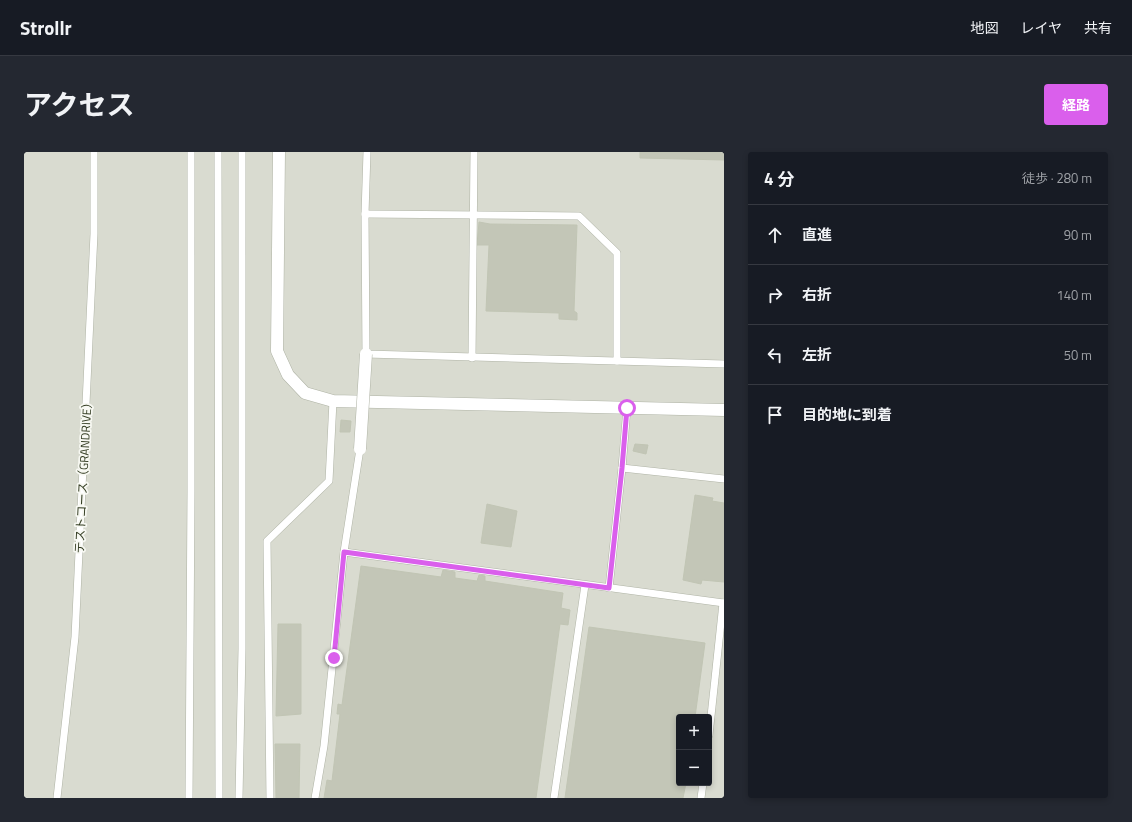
<!DOCTYPE html>
<html lang="ja">
<head>
<meta charset="utf-8">
<style>
  body { margin:0; font-family:"Titillium Web","Noto Sans JP",sans-serif; background:#242831; color:#f1f3f6 }
  .controls { position:absolute; right:12px; bottom:12px; display:grid; overflow:hidden; border-radius:4px; box-shadow:0 2px 6px #0003 }
  .controls button { width:36px; height:36px; display:grid; place-items:center; padding:0; border:0; border-bottom:1px solid #363941; background:#171b24; color:#f1f3f6; font:20px sans-serif }
  .stop { position:absolute; width:12px; height:12px; margin:-9px; border:3px solid #da5fec; border-radius:50%; background:#fff }
  .stop.end { background:#da5fec; border-color:#fff; box-shadow:0 1px 4px #0008 }
  .list { margin:0; padding:0; list-style:none }
  h2 { display:flex; justify-content:space-between; align-items:center; height:52px; margin:0; padding:0 16px; font-size:17px }
  h2 small { font-size:13px; font-weight:400; color:#9ea1a6 }
  .list li { display:grid; grid-template-columns:26px 1fr auto; gap:12px; align-items:center; box-sizing:border-box; height:60px; padding:0 16px; border-top:1px solid #363941 }
  .list b { display:block; font-size:15px; white-space:nowrap }
  .list em { font-size:13px; font-style:normal; color:#9ea1a6 }
  .icon { flex:none; width:22px; height:22px; fill:none; stroke:currentColor; stroke-width:2; stroke-linecap:round; stroke-linejoin:round }
  .map { position:relative; flex:none; width:700px; height:646px; overflow:hidden; border-radius:4px }
  header { display:flex; align-items:center; gap:24px; box-sizing:border-box; height:56px; padding:0 20px; background:#171b24; border-bottom:1px solid #363941 }
  header strong { font-size:19px }
  nav { display:flex; gap:22px; margin-inline-start:auto; font-size:14px }
  .intro { display:flex; align-items:center; justify-content:space-between; box-sizing:border-box; height:96px; padding:0 24px }
  h1 { margin:0; font-size:28px }
  .button { padding:10px 18px; border-radius:4px; background:#da5fec; color:#fff; font-size:14px; font-weight:700 }
  main { display:flex; gap:24px; padding:0 24px }
  aside { flex:1; background:#171b24; border-radius:4px; box-shadow:0 2px 6px #0003 }
  .map>svg:first-child { display:block }
  .built { fill:#d9dbd0; fill-rule:evenodd }
  .building { fill:#c3c6b7; stroke:#c1c5b4 }
  .lines { fill:none; stroke-linecap:round; stroke-linejoin:round }
  .service-casing { stroke:#afb3a5; stroke-width:8 }
  .tertiary-casing { stroke:#afb3a5; stroke-width:13 }
  .service { stroke:#fff; stroke-width:7 }
  .tertiary { stroke:#fff; stroke-width:12 }
  .minor-bridge-casing { stroke:#afb3a5; stroke-width:13; stroke-linecap:butt }
  .minor-bridge { stroke:#fff; stroke-width:12 }
  .route { stroke:#da5fec; stroke-width:5 }
  .labels { text-anchor:middle; dominant-baseline:central; stroke-width:3.5; stroke-linejoin:round; paint-order:stroke }
  .street-label { font-size:12px; fill:#333c22; stroke:#f7f8f2 }
</style>
</head>
<body>
<header>
<strong>Strollr</strong>
<nav><a>地図</a><a>レイヤ</a><a>共有</a></nav>
</header>
<div class="intro"><h1>アクセス</h1><a class="button">経路</a></div>
<main>
<div class="map">
<svg width="700" height="646" viewBox="0 0 700 646">
  <rect width="100%" height="100%" fill="#eaebe2"/>
  <path class="built" d="M0,0H700V646H0ZM655,565H685V631H655Z"/>
  <g class="building">
    <polygon points="616,0 700,0 700,8 616,6"/>
    <polygon points="455,70 466,72 553,73 550,159 553,161 553,168 535,167 535,161 462,159 465,93 453,93"/>
    <polygon points="317,268 327,269 326,280 316,280"/>
    <polygon points="611,292 624,293 622,302 609,299"/>
    <polygon points="671,343 689,346 688,349 700,351 700,430 678,428 677,432 659,428"/>
    <polygon points="463,352 493,359 487,395 457,391"/>
    <polygon points="337,414 417,425 419,418 431,420 431,426 453,429 455,423 461,424 461,429 539,441 537,456 546,458 544,473 536,472 512,646 300,646 303,628 308,629 316,562 313,562 314,552 318,553"/>
    <polygon points="254,472 277,472 277,562 252,564"/>
    <polygon points="565,475 681,491 671,565 655,565 655,631 662,631 659,646 541,646"/>
    <polygon points="251,592 276,592 275,646 252,646"/>
  </g>
  <g class="lines">
    <defs>
      <g id="service">
        <polyline points="194,0 195,646"/>
        <polyline points="343,0 341,62 342,202 700,212"/>
        <polyline points="341,62 555,64 593,101 593,209"/>
        <polyline points="448,206 450,0"/>
        <polyline points="598,316 700,327"/>
        <polyline points="320,400 700,451"/>
        <polyline points="585,436 598,316 603,256"/>
        <polyline points="685,583 699,451"/>
        <polyline points="33,646 51,485 70,82 70,0"/>
        <polyline points="165,646 167,340 167,0"/>
        <polyline points="215,646 218,497 218,0"/>
        <polyline points="246,646 243,389 305,329 309,249"/>
        <polyline points="291,646 300,594 320,400 336,297"/>
        <polyline points="530,646 561,433"/>
        <polyline points="677,646 679,631"/>
      </g>
      <polyline id="tertiary" points="255,0 253,199 264,223 281,241 309,249 700,258"/>
    </defs>
    <use href="#service" class="service-casing"/>
    <use href="#tertiary" class="tertiary-casing"/>
    <use href="#service" class="service"/>
    <use href="#tertiary" class="tertiary"/>
    <defs>
      <polyline id="minor-bridge" points="336,297 342,202"/>
    </defs>
    <use href="#minor-bridge" class="minor-bridge-casing"/>
    <use href="#minor-bridge" class="minor-bridge"/>
  </g>
  <g class="lines">
    <polyline class="route" points="310,506 320,400 585,436 598,316 603,256"/>
  </g>
  <g class="labels">
    <g class="street-label">
      <text transform="translate(59 323) rotate(-87)">テストコース（GRANDRIVE）</text>
    </g>
  </g>
</svg>
<div class="controls">
<button>+</button>
<button>−</button>
</div>
<div class="stop" style="left:603px;top:256px"></div>
<div class="stop end" style="left:310px;top:506px"></div>
</div>
<aside>
<h2>4 分<small>徒歩 · 280 m</small></h2>
<ul class="list">
<li><svg class="icon" aria-label="ahead" viewBox="0 0 24 24"><path d="M12 20V5M6 11l6-6 6 6"/></svg><div><b>直進</b></div><em>90 m</em></li>
<li><svg class="icon" aria-label="right" viewBox="0 0 24 24"><path d="M7 20v-9h11M14 6l5 5-5 5"/></svg><div><b>右折</b></div><em>140 m</em></li>
<li><svg class="icon" aria-label="left" viewBox="0 0 24 24"><path d="M17 20v-9H6M10 6l-5 5 5 5"/></svg><div><b>左折</b></div><em>50 m</em></li>
<li><svg class="icon" aria-label="arrive" viewBox="0 0 24 24"><path d="M6 21V4h12l-3 4 3 4H6"/></svg><div><b>目的地に到着</b></div></li>
</ul>
</aside>
</main>
</body>
</html>
